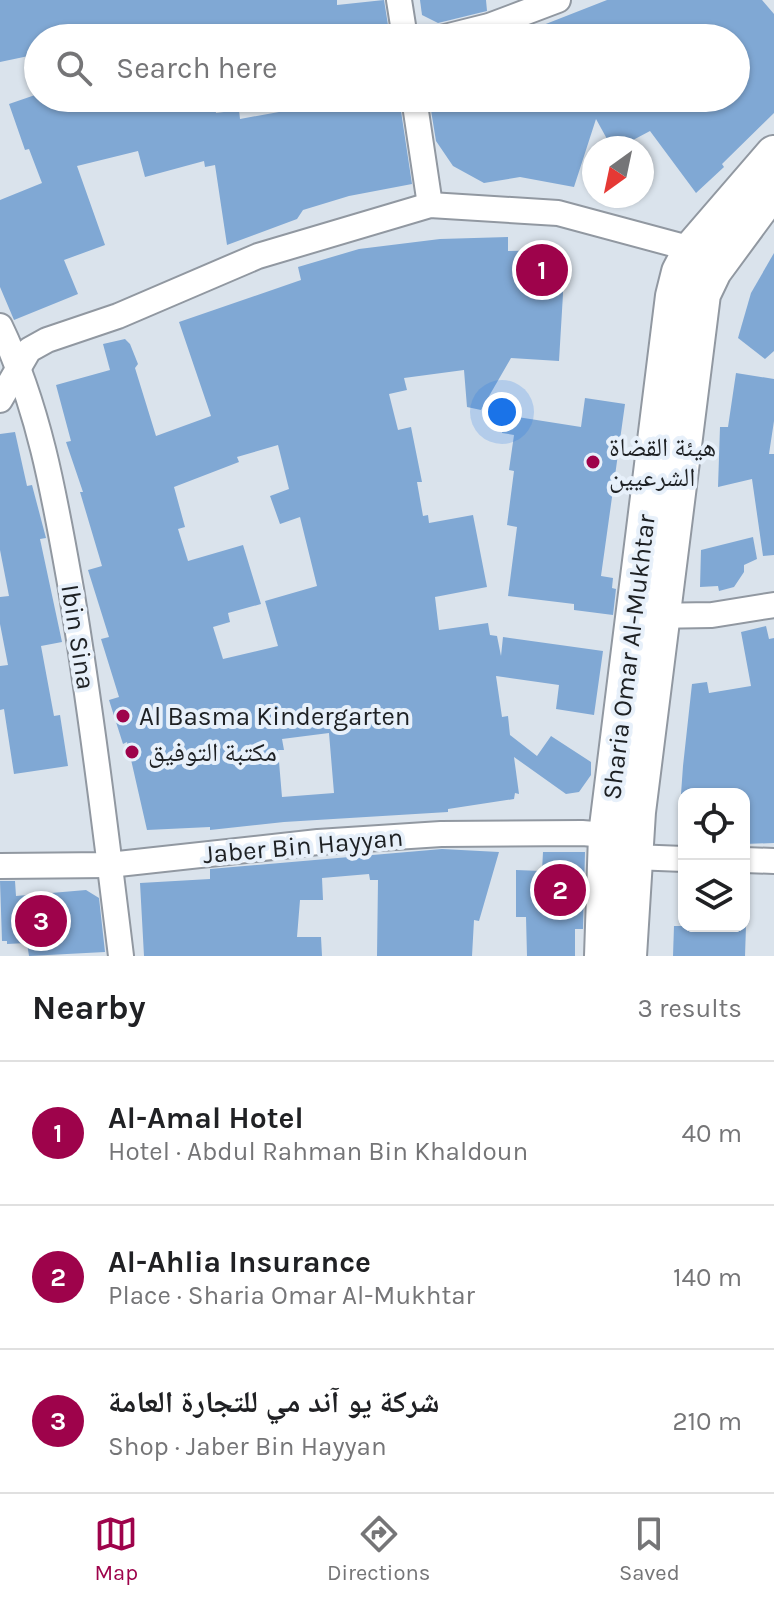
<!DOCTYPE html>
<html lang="en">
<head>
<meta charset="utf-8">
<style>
  body { margin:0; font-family:Karla,"Noto Naskh Arabic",sans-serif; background:#f2f2f2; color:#202124 }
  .controls { position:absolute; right:24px; bottom:24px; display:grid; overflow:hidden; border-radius:16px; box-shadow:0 2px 6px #0004 }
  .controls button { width:72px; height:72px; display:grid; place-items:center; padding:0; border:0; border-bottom:2px solid #e0e0e0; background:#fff; color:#202124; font:40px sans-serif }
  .compass { position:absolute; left:582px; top:136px; width:72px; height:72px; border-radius:50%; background:#fff; box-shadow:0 2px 6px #0004; rotate:213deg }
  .you { position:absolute; left:502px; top:412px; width:28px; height:28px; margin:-20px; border:6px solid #fff; border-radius:50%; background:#1a73e8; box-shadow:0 0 0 12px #1a73e833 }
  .badge { display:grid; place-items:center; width:52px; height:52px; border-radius:50%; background:#9e034b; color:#fff; font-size:26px; font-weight:700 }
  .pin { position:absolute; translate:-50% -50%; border:4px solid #fff; box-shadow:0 2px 8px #0006 }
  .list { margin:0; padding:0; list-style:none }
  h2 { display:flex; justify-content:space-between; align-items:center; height:104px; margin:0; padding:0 32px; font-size:34px }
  h2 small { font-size:26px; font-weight:400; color:#757577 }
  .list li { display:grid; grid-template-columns:52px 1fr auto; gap:24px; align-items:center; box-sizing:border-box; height:144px; padding:0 32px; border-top:2px solid #e0e0e0 }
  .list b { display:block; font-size:30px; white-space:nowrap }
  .list p { margin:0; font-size:26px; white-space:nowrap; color:#757577 }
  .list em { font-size:26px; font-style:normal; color:#757577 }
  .icon { flex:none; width:44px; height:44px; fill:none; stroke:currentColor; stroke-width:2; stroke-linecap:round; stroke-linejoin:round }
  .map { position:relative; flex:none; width:774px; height:956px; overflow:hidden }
  .search { position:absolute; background:#fff; box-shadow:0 2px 6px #0004; left:24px; right:24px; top:24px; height:88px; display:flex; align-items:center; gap:20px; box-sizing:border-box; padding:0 28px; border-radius:44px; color:#757577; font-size:30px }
  .sheet { height:536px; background:#fff }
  nav { display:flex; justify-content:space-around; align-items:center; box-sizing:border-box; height:112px; border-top:2px solid #e0e0e0; background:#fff; font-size:22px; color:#757577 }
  nav a { display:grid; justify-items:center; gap:4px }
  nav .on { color:#9e034b }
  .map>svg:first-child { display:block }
  .building { fill:#80a8d4; fill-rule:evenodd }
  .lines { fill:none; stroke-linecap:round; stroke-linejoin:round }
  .minor-casing { stroke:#9198a1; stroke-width:28 }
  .secondary-casing { stroke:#9198a1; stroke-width:40 }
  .minor { stroke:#fff; stroke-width:24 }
  .secondary { stroke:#fff; stroke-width:36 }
  .poi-dot { fill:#9e034b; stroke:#e7f0fa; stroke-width:3 }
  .labels { text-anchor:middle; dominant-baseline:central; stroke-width:8; stroke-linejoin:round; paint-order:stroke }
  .poi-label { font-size:26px; fill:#1e2124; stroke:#e7f0fa; text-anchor:start }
  .street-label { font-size:26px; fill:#1e2124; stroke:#e7f0fa }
</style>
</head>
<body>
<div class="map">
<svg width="774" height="956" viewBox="0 0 774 956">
  <rect width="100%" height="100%" fill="#dae3ec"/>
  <g class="building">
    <polygon points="0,0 337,0 337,5 384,0 388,25 347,27 281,38 38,38 38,54 0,62"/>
    <polygon points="420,0 486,0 487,11 438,23 422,15"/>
    <polygon points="607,0 762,0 774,14 774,113 722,164 724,167 696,193 650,131 618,148 612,148 596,119 574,187 520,177 484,183 453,166 436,141 429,98 736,98 736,38 510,38"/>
    <polygon points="38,94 38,98 214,98 216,113 239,110 240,119 290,110 288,103 316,98 335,98 337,107 399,98 412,184 349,196 303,210 297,219 227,245 215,165 205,167 204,161 145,177 138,151 77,166 105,245 64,260 78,294 14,320 0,287 0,200 42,183 29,149 25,150 9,104"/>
    <path d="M508,237V251L562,250L563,294L559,361L511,358L481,410L467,407L464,370L404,378L407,390L389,394L398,430L411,427L422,482H417L423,516L428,515L429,523L473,515L487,587L435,597L439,630L488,623L490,635L497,636L501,656L503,637L603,651L594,715L556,709L559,685L496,676L502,717L508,716L510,735L537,756L551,736L591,762V775L579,792L566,794L514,757L519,794L515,793L514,799L448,809V812L284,822L210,830V827L147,830L127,742L123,744L109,700L119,697L101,639L109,637L88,570L102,566L80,492H83L66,442L71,441L56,385L110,370L103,344L125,339L130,344L138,364L135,368L156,436L211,416L179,322L301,280L298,267L359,249L440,239ZM278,445L289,489L270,496L280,524L300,517L317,586L265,601L278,646L223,659L213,627L230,622L228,613L261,604L243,545L188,561L178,529L185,527L174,487L239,462L237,457ZM329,733L334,793L282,797L278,750H284L282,739Z"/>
    <polygon points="774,253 774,351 765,359 738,338 751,293"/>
    <polygon points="736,373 774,379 774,421 769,454 774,454 774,555 763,556 752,479 718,487 720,427 728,427"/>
    <polygon points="585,398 625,404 601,576 613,578 612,588 616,589 613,615 574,610 574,604 508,596 517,527 507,525 514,471 509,470 514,435 502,433 504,415 581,427"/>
    <polygon points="15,432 27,486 32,485 46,538 40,539 62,642 41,646 54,716 60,715 68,766 14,774 4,709 0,710 0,666 8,665 0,624 0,597 9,596 0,550 0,434"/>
    <polygon points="753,537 757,559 744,565 744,572 734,587 719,591 718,586 700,587 701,550"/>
    <polygon points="766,626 769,639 774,638 774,843 744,844 744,794 681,794 683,766 692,684 707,682 709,693 751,686 741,632"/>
    <polygon points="442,849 499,852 479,921 474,920 472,956 377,956 378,880 370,880 369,874 322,878 323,900 300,900 297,937 321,937 322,956 144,956 140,883 210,879 210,869"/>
    <polygon points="543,852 585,852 583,929 575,929 575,956 527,956 526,917 516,917 516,870 542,871"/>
    <polygon points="0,881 15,881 16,896 86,890 99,898 105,952 29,956 27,943 7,944 7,941 2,941"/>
    <polygon points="674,926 746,926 745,956 673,956"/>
  </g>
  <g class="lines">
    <defs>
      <g id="minor">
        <polyline points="399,0 405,38"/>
        <polyline points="441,38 489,26 558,0"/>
        <polyline points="414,98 430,205"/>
        <path d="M0,326C40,409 55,499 71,589C91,711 106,833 121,956"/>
        <polyline points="0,400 29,350 47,340 118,316 258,256 430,205 558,213 692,249"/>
        <polyline points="649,616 712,615 774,605"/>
        <polyline points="623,854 633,857 684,859"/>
        <polyline points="744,860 774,861"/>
        <polyline points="0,866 109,865 318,842 441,834 582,833 607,835"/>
      </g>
      <g id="secondary">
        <polyline points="603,956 607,835 674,296 680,272 692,249 774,154"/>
        <polyline points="628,956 637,812 702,294 713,271 774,188"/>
      </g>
    </defs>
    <use href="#minor" class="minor-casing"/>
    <use href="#secondary" class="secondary-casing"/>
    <use href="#minor" class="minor"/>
    <use href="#secondary" class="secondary"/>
  </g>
  <g class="poi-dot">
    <circle cx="593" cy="462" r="8"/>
    <circle cx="123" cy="716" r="8"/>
    <circle cx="132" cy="752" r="8"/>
  </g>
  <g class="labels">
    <g class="poi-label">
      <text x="609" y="447">هيئة القضاة<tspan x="609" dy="30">الشرعيين</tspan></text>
      <text x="139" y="716">Al Basma Kindergarten</text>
      <text x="148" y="752">مكتبة التوفيق</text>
    </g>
    <g class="street-label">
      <text transform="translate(78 637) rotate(81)">Ibin Sina</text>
      <text transform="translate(629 657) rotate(-83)">Sharia Omar Al-Mukhtar</text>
      <text transform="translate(303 846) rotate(-5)">Jaber Bin Hayyan</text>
    </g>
  </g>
</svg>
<div class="controls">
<button><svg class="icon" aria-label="locate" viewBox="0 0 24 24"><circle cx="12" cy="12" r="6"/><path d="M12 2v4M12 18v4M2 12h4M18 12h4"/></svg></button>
<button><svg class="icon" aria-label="layers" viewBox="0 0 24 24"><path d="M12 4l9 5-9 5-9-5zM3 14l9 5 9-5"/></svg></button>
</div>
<svg class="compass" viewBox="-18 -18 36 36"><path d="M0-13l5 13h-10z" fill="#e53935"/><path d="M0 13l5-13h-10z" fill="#757577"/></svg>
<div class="you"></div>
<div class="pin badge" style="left:542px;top:270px">1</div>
<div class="pin badge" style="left:560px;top:890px">2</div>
<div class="pin badge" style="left:41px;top:921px">3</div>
<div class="search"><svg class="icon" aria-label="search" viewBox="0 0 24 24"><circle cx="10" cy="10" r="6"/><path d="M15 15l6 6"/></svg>Search here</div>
</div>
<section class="sheet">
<h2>Nearby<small>3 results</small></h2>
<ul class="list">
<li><span class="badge">1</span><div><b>Al-Amal Hotel</b><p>Hotel · Abdul Rahman Bin Khaldoun</p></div><em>40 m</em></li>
<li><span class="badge">2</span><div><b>Al-Ahlia Insurance</b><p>Place · Sharia Omar Al-Mukhtar</p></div><em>140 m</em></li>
<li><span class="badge">3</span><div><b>شركة يو آند مي للتجارة العامة</b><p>Shop · Jaber Bin Hayyan</p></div><em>210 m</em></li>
</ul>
</section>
<nav>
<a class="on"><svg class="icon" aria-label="map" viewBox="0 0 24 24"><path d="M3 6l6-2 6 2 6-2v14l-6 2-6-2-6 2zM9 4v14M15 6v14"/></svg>Map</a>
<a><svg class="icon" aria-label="directions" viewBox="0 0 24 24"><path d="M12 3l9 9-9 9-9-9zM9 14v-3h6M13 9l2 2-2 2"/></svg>Directions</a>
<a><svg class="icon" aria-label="saved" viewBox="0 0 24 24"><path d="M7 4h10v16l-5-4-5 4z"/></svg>Saved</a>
</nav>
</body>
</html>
